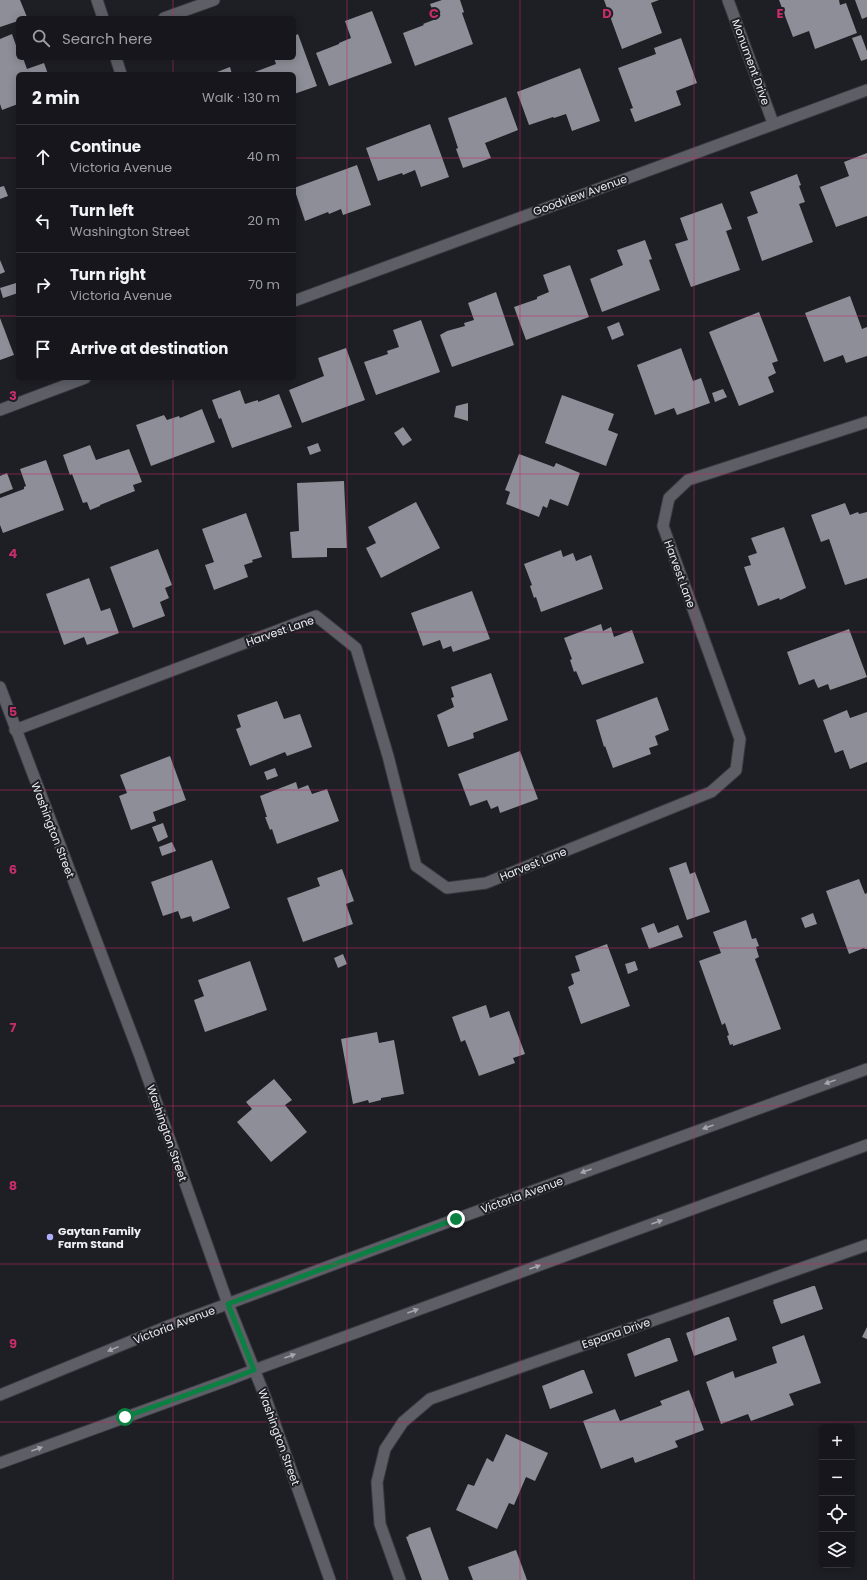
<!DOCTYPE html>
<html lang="en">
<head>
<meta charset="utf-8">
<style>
  body { margin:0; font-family:Poppins,sans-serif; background:#1f1f25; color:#f1f3f6 }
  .controls { position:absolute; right:12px; bottom:12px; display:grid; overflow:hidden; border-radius:6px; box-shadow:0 2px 10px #0003 }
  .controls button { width:36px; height:36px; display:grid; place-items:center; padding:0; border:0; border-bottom:1px solid #35353b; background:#16161c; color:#f1f3f6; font:20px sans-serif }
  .stop { position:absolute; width:12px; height:12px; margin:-9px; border:3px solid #0b8043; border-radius:50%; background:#fff }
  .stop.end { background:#0b8043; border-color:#fff; box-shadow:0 1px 4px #0008 }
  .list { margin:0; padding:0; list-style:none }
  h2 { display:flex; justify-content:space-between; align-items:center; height:52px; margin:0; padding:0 16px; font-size:17px }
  h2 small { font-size:13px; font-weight:400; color:#9e9fa3 }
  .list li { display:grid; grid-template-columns:26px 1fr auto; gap:12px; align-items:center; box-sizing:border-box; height:64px; padding:0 16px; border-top:1px solid #35353b }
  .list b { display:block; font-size:15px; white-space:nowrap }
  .list p { margin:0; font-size:13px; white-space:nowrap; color:#9e9fa3 }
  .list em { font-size:13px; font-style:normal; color:#9e9fa3 }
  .icon { flex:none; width:22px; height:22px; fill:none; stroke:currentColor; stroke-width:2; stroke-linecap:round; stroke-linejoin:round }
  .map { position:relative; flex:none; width:867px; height:1580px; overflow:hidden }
  .search { position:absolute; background:#16161c; box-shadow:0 2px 10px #0003; left:16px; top:16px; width:280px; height:44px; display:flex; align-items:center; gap:10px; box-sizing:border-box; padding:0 14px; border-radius:6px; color:#9e9fa3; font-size:15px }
  .panel { position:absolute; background:#16161c; box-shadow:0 2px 10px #0003; left:16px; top:72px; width:280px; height:308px; border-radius:6px }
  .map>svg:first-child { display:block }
  .building { fill:#8d8e97 }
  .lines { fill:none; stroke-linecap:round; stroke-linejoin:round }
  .minor-casing { stroke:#3a3b40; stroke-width:13 }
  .tertiary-casing { stroke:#3a3b40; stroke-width:13 }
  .secondary-casing { stroke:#3a3b40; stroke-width:13 }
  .minor { stroke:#5e5e67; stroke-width:11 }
  .tertiary { stroke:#5e5e67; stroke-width:11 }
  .secondary { stroke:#5e5e67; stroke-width:11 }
  .oneway { fill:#a6a6ad }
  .route { stroke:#0b8043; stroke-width:5 }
  .grid { fill:none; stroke:#c62d6a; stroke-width:1; stroke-opacity:0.55 }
  .poi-dot { fill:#adaffb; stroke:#1e1e25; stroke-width:1.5 }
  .labels { text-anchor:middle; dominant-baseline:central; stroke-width:4; stroke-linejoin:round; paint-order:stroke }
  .street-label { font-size:11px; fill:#edeef3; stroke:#1e1e25 }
  .poi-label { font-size:11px; font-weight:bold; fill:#edeef3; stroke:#1e1e25; text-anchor:start }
  .grid-label { font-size:13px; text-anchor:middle; font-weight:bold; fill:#c62d6a; stroke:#1e1e25; stroke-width:4; stroke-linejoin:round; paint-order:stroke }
</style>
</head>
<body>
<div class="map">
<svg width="867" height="1580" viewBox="0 0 867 1580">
  <rect width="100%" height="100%" fill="#1e1e25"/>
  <g class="building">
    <polygon points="0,0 20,0 27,17 18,18 18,21 0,27"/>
    <polygon points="442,0 460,0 464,12 462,13 473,44 415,66 403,33 424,25 423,24 436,19 430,4"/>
    <polygon points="604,0 659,0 651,3 662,33 622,49"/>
    <polygon points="779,0 839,0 840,5 846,3 857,33 815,49 809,31 793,37"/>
    <polygon points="855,0 867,0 867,17 862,19"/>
    <polygon points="372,11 392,63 329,86 316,53 339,44 339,43 351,38 345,21"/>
    <polygon points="12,34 18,51 18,58 23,58 27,69 44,63 48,74 18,74 18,104 2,110 0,104 0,39"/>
    <polygon points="298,34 317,86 294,94 294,74 249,74 276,64 274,58 294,58 294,36"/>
    <polygon points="861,35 867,51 867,59 861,61 852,38"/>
    <polygon points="681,38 697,83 676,91 681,105 635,122 630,109 633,108 618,68 656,54 654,48"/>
    <polygon points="230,67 232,74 212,74"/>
    <polygon points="580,68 600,121 572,131 566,114 554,118 553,117 529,125 517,92"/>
    <polygon points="506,97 518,130 485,143 491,158 463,168 456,149 458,148 448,118"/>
    <polygon points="430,124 449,177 421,187 415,170 403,175 402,173 378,181 366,148"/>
    <polygon points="867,153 867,216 836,227 820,187 849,176 844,162"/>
    <polygon points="357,165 371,205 343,215 341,209 329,214 328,212 305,221 294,188"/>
    <polygon points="797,174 801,185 799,186 805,202 799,204 813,242 762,261 747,217 758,213 750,192"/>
    <polygon points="4,186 8,196 0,199 0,187"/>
    <polygon points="722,203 732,229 726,231 740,270 691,287 675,244 688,240 680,218"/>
    <polygon points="645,240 652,259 649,260 660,290 602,312 590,279 623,265 617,250"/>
    <polygon points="0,260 5,272 0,274"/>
    <polygon points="570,265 589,317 526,340 514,307 537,299 537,297 549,292 543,275"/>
    <polygon points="16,283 18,293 3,298 0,288"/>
    <polygon points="496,292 514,345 452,367 440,335 447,331 465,326 464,323 474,320 468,303"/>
    <polygon points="850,296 862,329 867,327 867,356 846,363 843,355 824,362 805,313"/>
    <polygon points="759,312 778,361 772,363 776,373 768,377 774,392 739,406 709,332"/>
    <polygon points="0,318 14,355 0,360"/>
    <polygon points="421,320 440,372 376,395 364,362 388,354 387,351 399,347 393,330"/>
    <polygon points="619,322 624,335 612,340 607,327"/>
    <polygon points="346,348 365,400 302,423 289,390 324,376 318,358"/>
    <polygon points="681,348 693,381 701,378 710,403 677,415 674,408 655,415 637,365"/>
    <polygon points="723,389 727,397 715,402 712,393"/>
    <polygon points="240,390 245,404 258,400 258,402 279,394 292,427 232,448 221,418 219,419 212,400"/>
    <polygon points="562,395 614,414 608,430 618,434 606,466 545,443"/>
    <polygon points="468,403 468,421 454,417 456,406"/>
    <polygon points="202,409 215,442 151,466 136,425 164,415 167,420 179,416 180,418"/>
    <polygon points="403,427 412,440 403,446 394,433"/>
    <polygon points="318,443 321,451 310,455 307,447"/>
    <polygon points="90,445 96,460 129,449 142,482 133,485 135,491 100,505 100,506 90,510 87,502 83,503 72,474 70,475 63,455"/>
    <polygon points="519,454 554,467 556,463 580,473 568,506 550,499 547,508 543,506 539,517 506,504 510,492 505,490"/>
    <polygon points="46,460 64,510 3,533 0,525 0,498 24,489 24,487 26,486 20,469"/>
    <polygon points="7,473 13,489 0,494 0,476"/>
    <polygon points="344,481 347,548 327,548 327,557 292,558 290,532 299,531 297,483"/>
    <polygon points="416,502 440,548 381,578 366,548 376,543 368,527"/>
    <polygon points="845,503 850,515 858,512 859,514 867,512 867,578 845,585 829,539 821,542 811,515"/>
    <polygon points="246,513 262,557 252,560 253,562 244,565 248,577 214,590 205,565 214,562 202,529"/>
    <polygon points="784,527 806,588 780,600 779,598 758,606 744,567 751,565 748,556 757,553 751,538"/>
    <polygon points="158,549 172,585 165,588 169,598 160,602 165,616 133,628 110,567"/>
    <polygon points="561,550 563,557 573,553 576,561 591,555 603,589 541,612 536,597 534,598 530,586 532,585 524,564"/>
    <polygon points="89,578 101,611 110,608 119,633 87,645 84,637 64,645 46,594"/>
    <polygon points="472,591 490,639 453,652 451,646 443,649 440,640 423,646 411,613"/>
    <polygon points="601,624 603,631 611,627 614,637 632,630 644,663 582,685 576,671 574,672 570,660 572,659 564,638"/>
    <polygon points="849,629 867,677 830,690 828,684 818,688 814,679 799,685 787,652"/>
    <polygon points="491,673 508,720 473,733 474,738 448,747 437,715 454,707 451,698 454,697 451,687"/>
    <polygon points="657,697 669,730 655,736 658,745 649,748 651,754 613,768 605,746 604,747 596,720"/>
    <polygon points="277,701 284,719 300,714 312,747 287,756 285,752 250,766 236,729 241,727 237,715"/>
    <polygon points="847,710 850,718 867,712 867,762 850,769 843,750 835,753 823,720"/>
    <polygon points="520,751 538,799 500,813 498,806 491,809 487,800 470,806 458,774"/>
    <polygon points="170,756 186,800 153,812 156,821 131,830 119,796 127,793 120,775"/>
    <polygon points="275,768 278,776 267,780 264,772"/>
    <polygon points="296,782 298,789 308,785 312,794 327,789 339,821 277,844 272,829 270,830 265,817 267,817 260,796"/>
    <polygon points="163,823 168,837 158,842 152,827"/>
    <polygon points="172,842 176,851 162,856 159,847"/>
    <polygon points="212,860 230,908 193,922 191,916 181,919 178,911 163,916 151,882"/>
    <polygon points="686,862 690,874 695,872 710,912 687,920 669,868"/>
    <polygon points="342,869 354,901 346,904 353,924 303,942 287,898 320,886 317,878"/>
    <polygon points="859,879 865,894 867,893 867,949 865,949 864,948 849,954 826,891"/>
    <polygon points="813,913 817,924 805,928 801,918"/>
    <polygon points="746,920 752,939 756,938 759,946 756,947 759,957 755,959 781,1029 733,1046 733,1044 730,1045 727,1036 729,1035 725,1023 722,1025 699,961 721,953 713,932"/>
    <polygon points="654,923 658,933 678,925 683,937 649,949 641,928"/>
    <polygon points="607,944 630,1006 581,1024 568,987 574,984 571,974 580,971 575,956"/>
    <polygon points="343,954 347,964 338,968 334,958"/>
    <polygon points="250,961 267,1010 205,1032 194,1000 204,996 198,980"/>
    <polygon points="635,961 638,970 628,974 625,964"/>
    <polygon points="486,1005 490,1018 509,1011 525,1054 513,1058 515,1063 479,1076 465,1040 461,1042 452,1017"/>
    <polygon points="377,1032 379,1043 394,1040 404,1094 381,1098 381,1100 369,1103 368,1100 353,1104 341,1039"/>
    <polygon points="274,1079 292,1100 285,1105 307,1132 271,1162 237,1122 252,1109 246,1102"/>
    <polygon points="813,1286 815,1286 823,1309 781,1324 773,1302 774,1302 773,1300"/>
    <polygon points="727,1317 729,1317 737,1340 694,1356 686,1333"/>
    <polygon points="867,1327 867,1339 862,1337"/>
    <polygon points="804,1335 821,1383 789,1394 794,1405 751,1421 748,1414 721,1424 706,1382 733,1371 735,1378 777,1363 772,1347"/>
    <polygon points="667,1338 670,1338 678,1361 635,1377 627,1354"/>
    <polygon points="582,1370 584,1370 593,1393 550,1409 542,1386"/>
    <polygon points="689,1390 704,1430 675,1441 678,1447 635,1463 633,1457 601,1469 583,1421 615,1409 620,1421 662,1405 660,1401"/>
    <polygon points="506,1434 548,1453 535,1481 526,1477 514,1505 509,1503 497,1529 456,1510 468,1484 474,1486 487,1458 493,1462"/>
    <polygon points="430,1527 449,1580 422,1580 406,1537 409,1536 408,1535"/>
    <polygon points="516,1550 527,1580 473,1580 468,1567"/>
  </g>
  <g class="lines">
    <defs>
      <g id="minor">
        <polyline points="97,0 103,18"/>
        <polyline points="728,0 773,123"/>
        <polyline points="164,18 214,0"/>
        <polyline points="116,58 121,74"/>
        <polyline points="294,301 867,90"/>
        <polyline points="0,410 85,378"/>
        <polyline points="15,730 316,616 356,648 388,756 416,866 447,888 486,883 711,792 736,770 740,739 663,526 669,498 688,480 867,422"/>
        <polyline points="400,1580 380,1524 377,1482 385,1449 403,1422 430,1399 867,1245"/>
      </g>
      <polyline id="tertiary" points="0,687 140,1056 228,1304"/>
      <g id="secondary">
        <polyline points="228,1304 266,1399 330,1580"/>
        <polyline points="0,1395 168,1326 456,1219 867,1069"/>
        <polyline points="0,1463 228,1380 254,1370 867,1145"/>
      </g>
    </defs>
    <use href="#minor" class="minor-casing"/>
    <use href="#tertiary" class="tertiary-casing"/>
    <use href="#secondary" class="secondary-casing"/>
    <use href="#minor" class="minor"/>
    <use href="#tertiary" class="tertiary"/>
    <use href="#secondary" class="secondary"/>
  </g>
  <defs><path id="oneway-solid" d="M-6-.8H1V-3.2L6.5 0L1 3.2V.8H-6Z"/></defs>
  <g class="oneway">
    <use href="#oneway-solid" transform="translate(830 1082) rotate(160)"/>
    <use href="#oneway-solid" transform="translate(708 1127) rotate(160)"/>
    <use href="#oneway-solid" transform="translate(586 1171) rotate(160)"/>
    <use href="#oneway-solid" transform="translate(657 1222) rotate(-20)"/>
    <use href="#oneway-solid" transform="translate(535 1267) rotate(-20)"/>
    <use href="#oneway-solid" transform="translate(413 1311) rotate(-20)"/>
    <use href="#oneway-solid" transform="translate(113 1349) rotate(158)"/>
    <use href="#oneway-solid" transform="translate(290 1356) rotate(-20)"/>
    <use href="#oneway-solid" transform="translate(37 1449) rotate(-20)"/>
  </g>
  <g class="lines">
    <polyline class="route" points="125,1417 228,1380 254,1370 228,1304 456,1219"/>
  </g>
  <path class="grid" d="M173,0V18M347,0V1580M520,0V1580M694,0V1580M173,58V74M0,158H18M294,158H867M0,316H18M294,316H867M173,378V1580M0,474H867M0,632H867M0,790H867M0,948H867M0,1106H867M0,1264H867M0,1422H867"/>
  <circle class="poi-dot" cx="50" cy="1237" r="4"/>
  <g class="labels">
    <g class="street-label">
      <text transform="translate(751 62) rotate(70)">Monument Drive</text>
      <text transform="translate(580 195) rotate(-20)">Goodview Avenue</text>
      <text transform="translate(680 574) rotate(70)">Harvest Lane</text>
      <text transform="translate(280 631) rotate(-19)">Harvest Lane</text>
      <text transform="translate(53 830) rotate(69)">Washington Street</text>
      <text transform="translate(533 864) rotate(-22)">Harvest Lane</text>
      <text transform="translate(167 1133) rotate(71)">Washington Street</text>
      <text transform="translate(522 1195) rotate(-20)">Victoria Avenue</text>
      <text transform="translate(174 1325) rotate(-21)">Victoria Avenue</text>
      <text transform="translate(616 1333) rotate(-19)">Espana Drive</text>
      <text transform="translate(279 1437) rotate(70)">Washington Street</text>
    </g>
    <g class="poi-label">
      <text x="58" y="1231">Gaytan Family<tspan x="58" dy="13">Farm Stand</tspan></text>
    </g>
  </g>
  <g class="grid-label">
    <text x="434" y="18">C</text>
    <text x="607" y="18">D</text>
    <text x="780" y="18">E</text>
    <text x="13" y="400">3</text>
    <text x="13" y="558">4</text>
    <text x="13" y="716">5</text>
    <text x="13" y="874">6</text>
    <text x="13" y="1032">7</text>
    <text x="13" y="1190">8</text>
    <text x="13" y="1348">9</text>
  </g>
</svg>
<div class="controls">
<button>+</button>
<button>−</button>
<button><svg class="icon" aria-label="locate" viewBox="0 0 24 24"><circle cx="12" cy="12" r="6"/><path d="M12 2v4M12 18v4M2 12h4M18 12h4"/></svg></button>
<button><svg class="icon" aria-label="layers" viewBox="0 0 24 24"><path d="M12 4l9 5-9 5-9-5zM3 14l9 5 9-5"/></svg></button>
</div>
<div class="stop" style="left:125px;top:1417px"></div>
<div class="stop end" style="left:456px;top:1219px"></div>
<div class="search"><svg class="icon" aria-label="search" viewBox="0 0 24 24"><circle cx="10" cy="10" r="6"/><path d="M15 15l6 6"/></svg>Search here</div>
<section class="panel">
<h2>2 min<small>Walk · 130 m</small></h2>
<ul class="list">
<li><svg class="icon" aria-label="ahead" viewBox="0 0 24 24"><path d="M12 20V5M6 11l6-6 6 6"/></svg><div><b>Continue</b><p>Victoria Avenue</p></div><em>40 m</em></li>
<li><svg class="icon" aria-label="left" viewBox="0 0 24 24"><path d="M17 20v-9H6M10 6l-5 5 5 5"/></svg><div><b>Turn left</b><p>Washington Street</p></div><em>20 m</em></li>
<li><svg class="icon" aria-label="right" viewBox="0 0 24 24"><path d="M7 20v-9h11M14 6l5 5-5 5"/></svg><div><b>Turn right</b><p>Victoria Avenue</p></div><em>70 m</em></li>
<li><svg class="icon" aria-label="arrive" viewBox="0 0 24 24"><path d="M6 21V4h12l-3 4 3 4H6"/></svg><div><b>Arrive at destination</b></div></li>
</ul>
</section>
</div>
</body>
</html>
